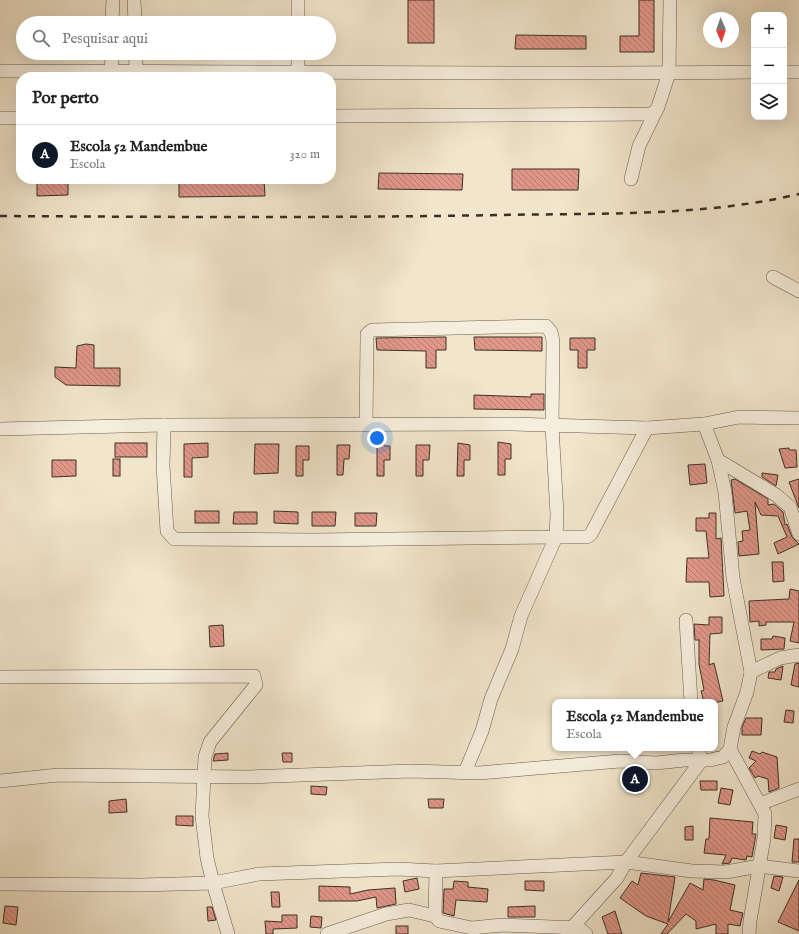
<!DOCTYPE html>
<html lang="pt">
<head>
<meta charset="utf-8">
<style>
  body { margin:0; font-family:"IM FELL English",serif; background:#f2f2f2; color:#222 }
  .controls { position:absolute; right:12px; top:12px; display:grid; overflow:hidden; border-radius:8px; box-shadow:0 4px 16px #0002 }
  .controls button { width:36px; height:36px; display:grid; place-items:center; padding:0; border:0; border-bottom:1px solid #e0e0e0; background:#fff; color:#222; font:20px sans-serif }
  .compass { position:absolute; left:703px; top:12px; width:36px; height:36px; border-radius:50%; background:#fff; box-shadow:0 4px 16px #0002; rotate:178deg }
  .you { position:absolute; left:377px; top:438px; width:14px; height:14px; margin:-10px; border:3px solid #fff; border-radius:50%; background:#1a73e8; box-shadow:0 0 0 6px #1a73e833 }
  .badge { display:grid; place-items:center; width:26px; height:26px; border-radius:50%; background:#111827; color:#fff; font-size:13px; font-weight:700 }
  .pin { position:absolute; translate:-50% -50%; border:2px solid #fff; box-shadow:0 1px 4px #0006 }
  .popup { position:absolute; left:552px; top:699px; width:166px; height:52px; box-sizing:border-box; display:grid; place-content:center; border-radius:8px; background:#fff; filter:drop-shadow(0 1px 3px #0005); font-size:13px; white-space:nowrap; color:#767676 }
  .popup b { font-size:15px; color:#222 }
  .popup::after { content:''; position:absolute; left:50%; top:100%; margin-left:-8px; border:8px solid transparent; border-top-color:#fff }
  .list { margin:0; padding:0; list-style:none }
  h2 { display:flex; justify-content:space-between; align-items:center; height:52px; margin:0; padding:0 16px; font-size:17px }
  h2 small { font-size:13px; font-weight:400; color:#767676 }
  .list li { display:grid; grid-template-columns:26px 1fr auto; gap:12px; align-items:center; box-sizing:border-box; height:60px; padding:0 16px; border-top:1px solid #e0e0e0 }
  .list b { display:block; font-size:15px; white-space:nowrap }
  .list p { margin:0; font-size:13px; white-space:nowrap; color:#767676 }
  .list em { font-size:13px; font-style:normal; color:#767676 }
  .icon { flex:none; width:22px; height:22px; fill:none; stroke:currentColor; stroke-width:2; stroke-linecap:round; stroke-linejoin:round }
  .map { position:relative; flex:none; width:799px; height:934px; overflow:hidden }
  .search { position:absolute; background:#fff; box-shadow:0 4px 16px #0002; left:16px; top:16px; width:320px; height:44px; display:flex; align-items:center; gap:10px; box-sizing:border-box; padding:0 14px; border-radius:22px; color:#767676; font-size:15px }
  .panel { position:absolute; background:#fff; box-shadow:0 4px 16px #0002; left:16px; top:72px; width:320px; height:112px; border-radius:16px }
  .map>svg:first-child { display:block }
  .building { fill:url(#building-back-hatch); stroke:#3b3024 }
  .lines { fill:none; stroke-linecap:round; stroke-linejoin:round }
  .minor-casing { stroke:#685d4e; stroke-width:14 }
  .minor { stroke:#f6eedd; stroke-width:13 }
  .rail { stroke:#3b3024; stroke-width:2.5; stroke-dasharray:7 7; stroke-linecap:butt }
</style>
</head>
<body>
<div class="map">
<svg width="799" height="934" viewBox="0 0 799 934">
  <defs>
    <pattern id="building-back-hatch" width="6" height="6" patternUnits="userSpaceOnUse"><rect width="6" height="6" fill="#e1978a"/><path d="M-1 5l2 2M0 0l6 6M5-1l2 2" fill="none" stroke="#b87c71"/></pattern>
  </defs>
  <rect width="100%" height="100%" fill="#f1e5cb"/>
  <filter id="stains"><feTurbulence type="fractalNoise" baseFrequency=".005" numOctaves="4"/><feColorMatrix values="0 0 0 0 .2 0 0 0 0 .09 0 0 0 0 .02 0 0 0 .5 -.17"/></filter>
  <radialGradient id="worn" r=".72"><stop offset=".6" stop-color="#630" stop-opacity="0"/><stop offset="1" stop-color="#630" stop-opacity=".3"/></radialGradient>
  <g class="building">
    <rect x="408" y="0" width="26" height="43"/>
    <polygon points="639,0 654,0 654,52 620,52 620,36 639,36"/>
    <polygon points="516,35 586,36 586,49 515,49"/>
    <polygon points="512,169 579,169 578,190 512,190"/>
    <polygon points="379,173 463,174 462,190 378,189"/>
    <polygon points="37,179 68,179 68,195 37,196"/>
    <polygon points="179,179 264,179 265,196 179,197"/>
    <polygon points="446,337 446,350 436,350 436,368 426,368 426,351 377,350 376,338"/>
    <polygon points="474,337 542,337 542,351 475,350"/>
    <polygon points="570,338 595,338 595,350 587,350 587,368 578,368 578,350 570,350"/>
    <polygon points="86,344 94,345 94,368 120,368 120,386 66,385 55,377 55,367 76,368 77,346"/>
    <polygon points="531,394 544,394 544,410 474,409 474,395 531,397"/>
    <polygon points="498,442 511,444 511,459 505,459 505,475 498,475"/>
    <rect x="115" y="443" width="32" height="14"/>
    <polygon points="208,443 208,457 192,458 192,477 184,477 184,444"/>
    <polygon points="377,443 384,443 384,446 390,446 390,460 384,460 384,476 377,476"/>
    <polygon points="458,443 470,445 470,460 464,460 464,476 457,476"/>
    <polygon points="255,444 279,444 278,473 254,474"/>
    <polygon points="337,445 350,445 349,459 344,459 343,475 337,475"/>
    <polygon points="416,445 430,445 429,460 423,460 423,476 416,476"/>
    <polygon points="296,446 309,446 309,460 303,460 303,476 296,476"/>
    <polygon points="789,448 789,450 796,450 797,467 785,468 779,449"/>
    <rect x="113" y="459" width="7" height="17"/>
    <polygon points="52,460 76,460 76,476 52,477"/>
    <polygon points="705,464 707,483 690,485 688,465"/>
    <polygon points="762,473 778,475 776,486 762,477"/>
    <polygon points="735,479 768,499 768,505 774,504 783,512 785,525 787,524 792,537 799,544 778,554 774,543 787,537 778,516 761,515 755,502 759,554 739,556 738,542 743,541 742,531 750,530 747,511 735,513 731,480"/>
    <polygon points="799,479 799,508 789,482"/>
    <rect x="195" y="511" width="24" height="12"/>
    <polygon points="274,511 298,512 298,524 274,523"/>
    <polygon points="234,512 257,512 257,524 233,524"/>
    <polygon points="312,512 336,512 335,526 312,526"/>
    <polygon points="355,513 377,513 376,526 355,526"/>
    <polygon points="709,513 716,513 716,539 721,538 724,596 710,597 709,582 686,582 687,558 709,558 706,531 696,531 696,518 709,518"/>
    <polygon points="772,562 783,562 784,581 773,582"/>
    <polygon points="790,589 799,591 799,643 790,641 794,622 766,622 766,625 759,626 759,621 750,622 749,601 789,599"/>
    <polygon points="709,617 722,617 722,633 710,634 709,665 714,663 723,701 718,702 704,702 701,691 704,690 699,664 699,640 695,640 694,624 709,625"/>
    <polygon points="223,625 224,646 210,647 209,626"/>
    <polygon points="773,636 785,638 784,649 761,650 761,639 772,639"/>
    <polygon points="799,663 799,687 791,685 795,664"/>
    <polygon points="783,666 781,680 768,678 769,672 775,672 776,669"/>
    <polygon points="786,710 794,711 793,723 784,722"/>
    <polygon points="746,718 762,718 761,735 742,735 742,727"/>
    <polygon points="752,751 760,754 762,752 777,757 779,788 769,792 768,779 758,776 755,778 749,768 756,761 749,758"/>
    <polygon points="228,753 228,760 213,761 215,754"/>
    <polygon points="282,753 292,753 292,762 283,762"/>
    <polygon points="700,781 717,781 717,790 701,790"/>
    <polygon points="311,786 327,787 326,795 311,794"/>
    <polygon points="721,788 733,790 730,805 718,803"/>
    <polygon points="126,799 127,812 109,813 109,801"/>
    <polygon points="428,799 444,799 443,808 429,808"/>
    <polygon points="176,816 193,816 193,826 176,825"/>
    <polygon points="710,818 753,822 752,834 756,834 752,857 747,856 746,860 732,858 730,863 722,864 726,855 704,853 706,839 709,839"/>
    <polygon points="776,825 787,827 785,840 774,838"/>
    <polygon points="693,826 693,840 685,840 685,827"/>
    <polygon points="794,839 799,839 799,862 792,862"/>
    <polygon points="641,873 675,877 668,922 690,883 703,890 704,879 714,880 735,885 730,910 743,913 740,926 728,924 728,934 716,934 716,924 696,929 696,921 686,914 667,934 661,934 668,924 646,916 620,898 632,881 638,885"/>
    <polygon points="774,876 783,877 779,891 771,888"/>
    <polygon points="417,878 419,889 405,892 403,881"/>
    <polygon points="799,880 799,931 778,922"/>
    <polygon points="454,881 468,882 468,887 488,889 487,902 456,900 454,916 443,913 444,889 453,889"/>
    <polygon points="525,881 544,881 544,891 525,890"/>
    <polygon points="319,886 350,887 350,894 368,890 395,888 396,904 377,908 376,897 357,901 319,901"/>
    <polygon points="271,892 279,892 280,907 272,907"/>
    <polygon points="5,906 18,907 16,925 3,923"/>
    <polygon points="535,906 535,917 508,917 508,907"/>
    <polygon points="207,907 212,907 216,920 208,921"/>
    <polygon points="615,911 622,934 608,934 602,917"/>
    <polygon points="282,915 297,915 297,928 273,929 273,934 266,934 265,921 282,922"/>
    <polygon points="311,916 322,917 321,928 310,927"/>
    <rect x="396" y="926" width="12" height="8"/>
  </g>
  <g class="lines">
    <defs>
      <g id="minor">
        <polyline points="134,0 135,23"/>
        <polyline points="298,0 298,23"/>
        <polyline points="112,23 113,0"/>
        <polyline points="135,53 137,77"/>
        <path d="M0,71C251,71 503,75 754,72"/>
        <polyline points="784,72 799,72"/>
        <polyline points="111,77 112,53"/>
        <polyline points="298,77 298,53"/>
        <polyline points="331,116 650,114 656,111 658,107 669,73 670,0"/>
        <polyline points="0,118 21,118"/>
        <polyline points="631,179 639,146 656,111"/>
        <polyline points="773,277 799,291"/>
        <polyline points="704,424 718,460 725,492 733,578 751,672 747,692 734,727 730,749 765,814 764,838 750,921 749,934"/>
        <polyline points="164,425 163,466 167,531 174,539 314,540 556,537 557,514 552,426 553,341 551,332 546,326 372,330 367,334 367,339 366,425"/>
        <polyline points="0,429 164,425 512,424 647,428 704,424 739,417 799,418"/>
        <polyline points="718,460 776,495 790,507 799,534"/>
        <polyline points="686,620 691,702"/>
        <polyline points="751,672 780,658 799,655"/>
        <polyline points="0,677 254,676 256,685 210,742 205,757 202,816 207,858 213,883 259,874 398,869 436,871 435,916"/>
        <polyline points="465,772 482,731 491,699 512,649 521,616 556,537 587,537 591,534 647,428"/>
        <polyline points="0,781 58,775 247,777 411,771 479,773 620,761 656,763 685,760 710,760 723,757 730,749"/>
        <polyline points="760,804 799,789"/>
        <polyline points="436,871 626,862 692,871 726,872 759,866 799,871"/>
        <polyline points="0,884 141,885 213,883 228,934"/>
        <polyline points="568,932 617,878 626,862 701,761 698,748"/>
        <polyline points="327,934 386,914 409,910 435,916 439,921 472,928 502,925 579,928 586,934"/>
      </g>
    </defs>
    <use href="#minor" class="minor-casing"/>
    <use href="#minor" class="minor"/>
    <path class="rail" d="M0,216C166,217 333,218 499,215C598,213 702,217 799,194"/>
  </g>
  <rect width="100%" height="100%" filter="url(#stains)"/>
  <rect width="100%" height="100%" fill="url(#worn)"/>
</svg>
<div class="controls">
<button>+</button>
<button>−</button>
<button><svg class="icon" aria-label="layers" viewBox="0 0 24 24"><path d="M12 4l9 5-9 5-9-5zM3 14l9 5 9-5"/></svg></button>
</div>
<svg class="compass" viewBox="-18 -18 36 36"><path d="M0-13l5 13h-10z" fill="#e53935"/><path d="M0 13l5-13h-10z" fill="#767676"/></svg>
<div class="you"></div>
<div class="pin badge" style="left:635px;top:779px">A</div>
<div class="popup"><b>Escola 52 Mandembue</b>Escola</div>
<div class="search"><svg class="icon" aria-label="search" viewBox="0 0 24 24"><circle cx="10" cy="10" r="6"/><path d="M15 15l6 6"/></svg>Pesquisar aqui</div>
<section class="panel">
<h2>Por perto<small></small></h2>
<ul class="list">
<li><span class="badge">A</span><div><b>Escola 52 Mandembue</b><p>Escola</p></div><em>320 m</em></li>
</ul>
</section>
</div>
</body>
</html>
